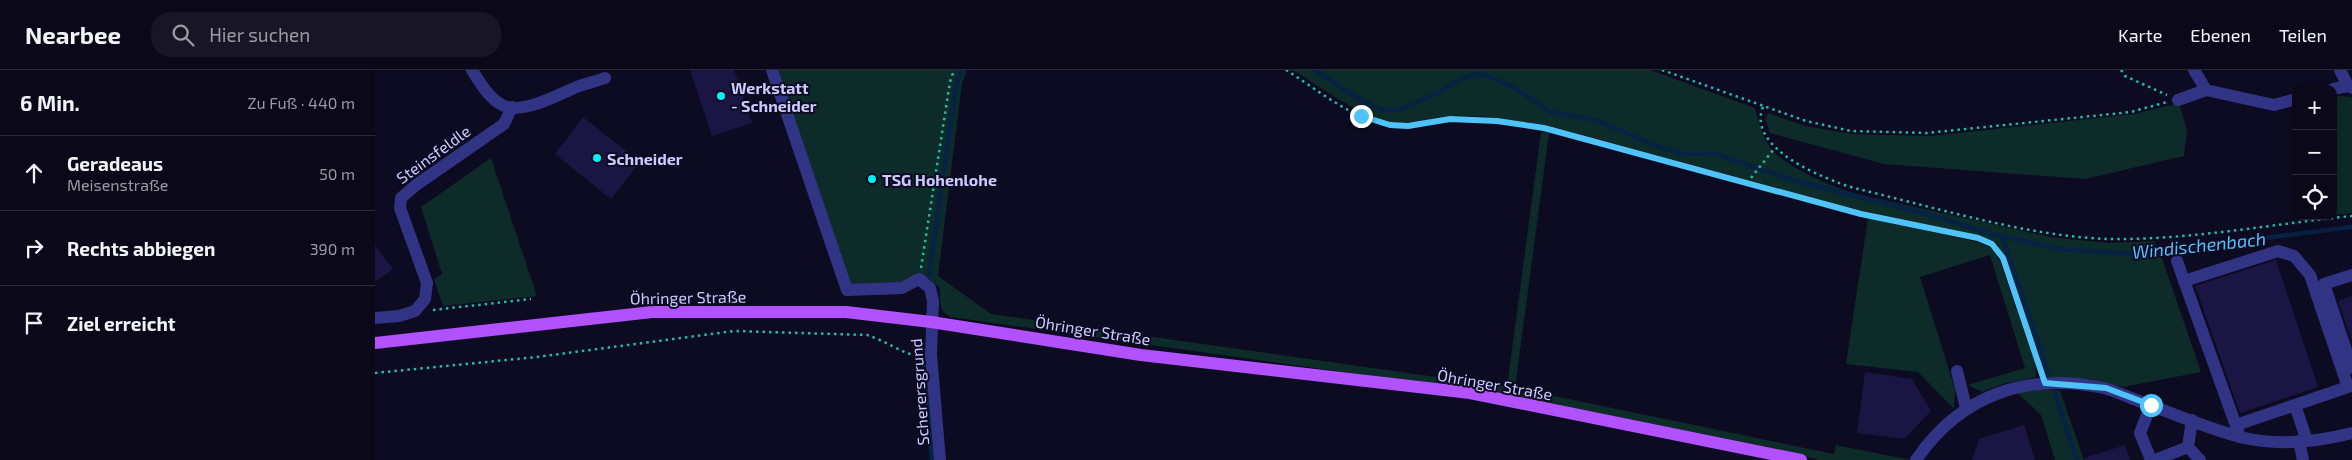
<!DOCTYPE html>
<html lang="de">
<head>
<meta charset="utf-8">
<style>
  body { margin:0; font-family:"Exo 2",sans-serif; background:#181626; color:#f1f3f6 }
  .controls { position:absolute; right:15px; top:15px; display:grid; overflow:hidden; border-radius:10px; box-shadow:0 5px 20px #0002 }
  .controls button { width:45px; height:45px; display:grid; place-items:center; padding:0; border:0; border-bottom:1px solid #2a2938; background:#0a0819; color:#f1f3f6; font:25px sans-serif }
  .stop { position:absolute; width:15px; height:15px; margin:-11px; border:4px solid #4fc3f7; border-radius:50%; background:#fff }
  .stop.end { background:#4fc3f7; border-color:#fff; box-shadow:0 1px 5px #0008 }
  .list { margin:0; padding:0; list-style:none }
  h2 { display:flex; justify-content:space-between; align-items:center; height:65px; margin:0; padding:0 20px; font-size:21px }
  h2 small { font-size:16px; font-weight:400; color:#999aa2 }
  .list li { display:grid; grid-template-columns:32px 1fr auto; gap:15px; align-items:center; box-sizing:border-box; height:75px; padding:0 20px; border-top:1px solid #2a2938 }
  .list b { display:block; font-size:19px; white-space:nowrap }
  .list p { margin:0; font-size:16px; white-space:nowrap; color:#999aa2 }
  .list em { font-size:16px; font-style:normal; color:#999aa2 }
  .icon { flex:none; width:28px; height:28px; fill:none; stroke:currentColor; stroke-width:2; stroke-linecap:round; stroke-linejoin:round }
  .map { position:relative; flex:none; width:1977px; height:390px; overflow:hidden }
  header { display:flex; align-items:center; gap:30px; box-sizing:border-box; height:70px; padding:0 25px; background:#0a0819; border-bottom:1px solid #2a2938 }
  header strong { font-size:24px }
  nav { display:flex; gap:28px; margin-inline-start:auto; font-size:18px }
  .search { width:350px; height:45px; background:#181626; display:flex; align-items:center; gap:12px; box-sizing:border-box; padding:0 18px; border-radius:20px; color:#999aa2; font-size:19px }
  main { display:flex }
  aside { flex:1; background:#0a0819 }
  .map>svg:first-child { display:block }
  .green { fill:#0d2b28 }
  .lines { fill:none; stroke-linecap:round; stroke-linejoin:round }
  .stream { stroke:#062244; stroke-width:4.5 }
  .building { fill:#1b1543 }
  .path { stroke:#22bba6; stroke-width:2.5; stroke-dasharray:2.5 4; stroke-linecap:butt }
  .minor { stroke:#313484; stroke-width:12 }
  .major { stroke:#b151ff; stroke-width:12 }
  .route { stroke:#4fc3f7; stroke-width:6 }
  .poi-dot { fill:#00f0f5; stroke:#0d0b21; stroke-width:2 }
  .labels { text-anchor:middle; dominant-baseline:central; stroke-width:4; stroke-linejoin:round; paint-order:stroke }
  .poi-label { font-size:16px; font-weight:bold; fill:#cccaff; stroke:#0d0b21; text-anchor:start }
  .street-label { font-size:16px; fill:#cccaff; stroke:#0d0b21 }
  .water-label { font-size:18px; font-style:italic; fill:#58bfff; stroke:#0d0b21 }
</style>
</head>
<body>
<header>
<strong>Nearbee</strong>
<div class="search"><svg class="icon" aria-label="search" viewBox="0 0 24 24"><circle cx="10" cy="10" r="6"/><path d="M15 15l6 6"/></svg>Hier suchen</div>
<nav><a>Karte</a><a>Ebenen</a><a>Teilen</a></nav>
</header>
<main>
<aside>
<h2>6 Min.<small>Zu Fuß · 440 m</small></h2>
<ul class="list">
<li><svg class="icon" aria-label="ahead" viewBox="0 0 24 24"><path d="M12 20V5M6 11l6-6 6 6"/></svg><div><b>Geradeaus</b><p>Meisenstraße</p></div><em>50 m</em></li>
<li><svg class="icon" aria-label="right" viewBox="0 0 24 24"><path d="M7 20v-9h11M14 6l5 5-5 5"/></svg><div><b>Rechts abbiegen</b></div><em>390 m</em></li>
<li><svg class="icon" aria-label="arrive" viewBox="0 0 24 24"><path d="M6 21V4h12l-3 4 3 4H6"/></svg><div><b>Ziel erreicht</b></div></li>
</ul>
</aside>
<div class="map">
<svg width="1977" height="390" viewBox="0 0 1977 390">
  <rect width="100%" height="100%" fill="#0d0b21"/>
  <g class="green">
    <path d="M401,0H592L587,13L563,206L616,244L1132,317L1166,62L1174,63L1140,318L1459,384L1461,375L1536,390H1445L1133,325L576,247C563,242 565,231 565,218L554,209L542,207L525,215L474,217Z"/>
    <path d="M918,0H1275L1380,38C1384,53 1389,74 1401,84C1421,101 1454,115 1478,123L1675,167L1733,173L1779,171L1786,185L1826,302L1748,317L1715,309L1672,307L1629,186L1621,172L1604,166L1487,141L1171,55C1140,51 1107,44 1076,46C1056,47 1036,56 1015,52C983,46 946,17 918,0Z"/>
    <polygon points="1964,26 1977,27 1977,143 1958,145 1958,27"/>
    <polygon points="1804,33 1812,60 1809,86 1710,109 1509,94 1395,63 1390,49 1393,43 1430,56 1477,64 1555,66 1759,44"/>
    <polygon points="116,88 162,226 68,236 59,209 67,204 46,137"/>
    <polygon points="1493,148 1603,172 1616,178 1624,189 1660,292 1661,307 1631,313 1607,322 1593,315 1650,298 1615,185 1545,207 1580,319 1579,339 1543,302 1471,294"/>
    <polygon points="1673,319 1685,321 1709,390 1680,390 1666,345 1641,322"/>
  </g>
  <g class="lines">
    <g class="stream">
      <polyline points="940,0 986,30 1007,40 1023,40 1063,23 1088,8 1103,4 1113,6 1140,18 1176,42 1222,50 1278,75 1304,83 1341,84 1417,110 1545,142 1617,164 1684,179 1759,184 1977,157"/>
      <polyline points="1627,166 1673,301"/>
      <polyline points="554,206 581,16 587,0"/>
      <polyline points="549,295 557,390"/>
      <polyline points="1680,324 1702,390"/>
    </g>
  </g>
  <g class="building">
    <polygon points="315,0 359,0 377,53 337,66"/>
    <polygon points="208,47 265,92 236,129 180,84"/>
    <polygon points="0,175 18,199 0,212"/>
    <polygon points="1901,190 1943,317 1865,343 1820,216"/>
    <polygon points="1977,226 1977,272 1963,231"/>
    <polygon points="1490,302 1537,309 1556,341 1529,369 1482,363"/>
    <polygon points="1649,355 1660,390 1597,390 1604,369"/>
    <polygon points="1750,375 1755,390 1710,390 1709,388"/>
  </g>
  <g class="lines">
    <g class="path">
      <path d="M911,0C943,20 978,50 1016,55C1037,58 1057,49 1077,49C1108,49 1139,54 1169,58L1487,144L1603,168L1617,174L1628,188L1666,301"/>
      <polyline points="1287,0 1431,51 1476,61 1552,63 1756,42 1792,32"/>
      <polyline points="1746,0 1750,6 1792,25"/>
      <path d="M1388,37C1371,78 1449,109 1479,118C1559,137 1654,167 1735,169C1816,170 1897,154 1977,146"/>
      <polyline points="1372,113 1399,79"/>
      <polyline points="546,198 575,12 579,0"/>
      <polyline points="58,240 156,229"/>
      <path d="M0,303L162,287L359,261L492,265C509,270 530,285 544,286"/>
    </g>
    <g class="minor">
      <path d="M97,0C105,13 114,28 127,35C147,46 186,23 204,16C213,13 222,11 230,8"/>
      <polyline points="397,0 472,220 527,218 544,209 555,218 558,231 556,284 565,390"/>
      <polyline points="1819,0 1831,20"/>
      <polyline points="1965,0 1973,16"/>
      <polyline points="1958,19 1973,16 1977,18"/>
      <polyline points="1803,30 1831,20 1899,35 1921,29"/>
      <polyline points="1802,191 1865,367"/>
      <polyline points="1977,205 1949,214 1977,298"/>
      <polyline points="1809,211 1903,181 1919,186 1935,205 1973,317 1920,335 1932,371"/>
      <polyline points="0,248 24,246 40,241 50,229 52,213 25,138 26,128 41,115 129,54 137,37"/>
      <polyline points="1582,301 1591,338"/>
      <polyline points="1776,335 1765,363 1776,390"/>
      <polyline points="1861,355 1920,335"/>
      <polyline points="1924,371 1928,390"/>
      <polyline points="1813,377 1825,390"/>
      <path d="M1541,390C1586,324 1653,302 1729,318C1740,321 1751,326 1761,330C1795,342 1830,358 1865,367C1901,376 1941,372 1977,363"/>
      <polyline points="1780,390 1813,377 1817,350"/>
    </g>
    <polyline class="major" points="0,273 277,242 471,242 556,252 766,285 1095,323 1426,390"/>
  </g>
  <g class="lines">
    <polyline class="route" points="986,46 1015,55 1033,56 1075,49 1122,51 1169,58 1486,144 1603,168 1617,174 1628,188 1670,313 1731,318 1776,335"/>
  </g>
  <g class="poi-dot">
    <circle cx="346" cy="26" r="5"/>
    <circle cx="222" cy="88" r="5"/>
    <circle cx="497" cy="109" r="5"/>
  </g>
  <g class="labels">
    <g class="poi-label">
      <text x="356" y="17">Werkstatt<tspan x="356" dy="18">- Schneider</tspan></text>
      <text x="232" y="88">Schneider</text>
      <text x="507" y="109">TSG Hohenlohe</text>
    </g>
    <g class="street-label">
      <text transform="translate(58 84) rotate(-36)">Steinsfeldle</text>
      <text transform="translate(313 227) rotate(-1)">Öhringer Straße</text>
      <text transform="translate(718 260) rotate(9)">Öhringer Straße</text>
      <text transform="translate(1120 314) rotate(10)">Öhringer Straße</text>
      <text transform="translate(544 322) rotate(-94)">Scherersgrund</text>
    </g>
    <g class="water-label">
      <text transform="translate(1824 175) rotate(-6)">Windischenbach</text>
    </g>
  </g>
</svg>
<div class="controls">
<button>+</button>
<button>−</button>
<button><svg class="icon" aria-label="locate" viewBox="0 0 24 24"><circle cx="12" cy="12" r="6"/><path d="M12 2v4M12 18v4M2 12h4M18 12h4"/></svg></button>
</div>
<div class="stop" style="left:1776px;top:335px"></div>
<div class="stop end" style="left:986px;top:46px"></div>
</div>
</main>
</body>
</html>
